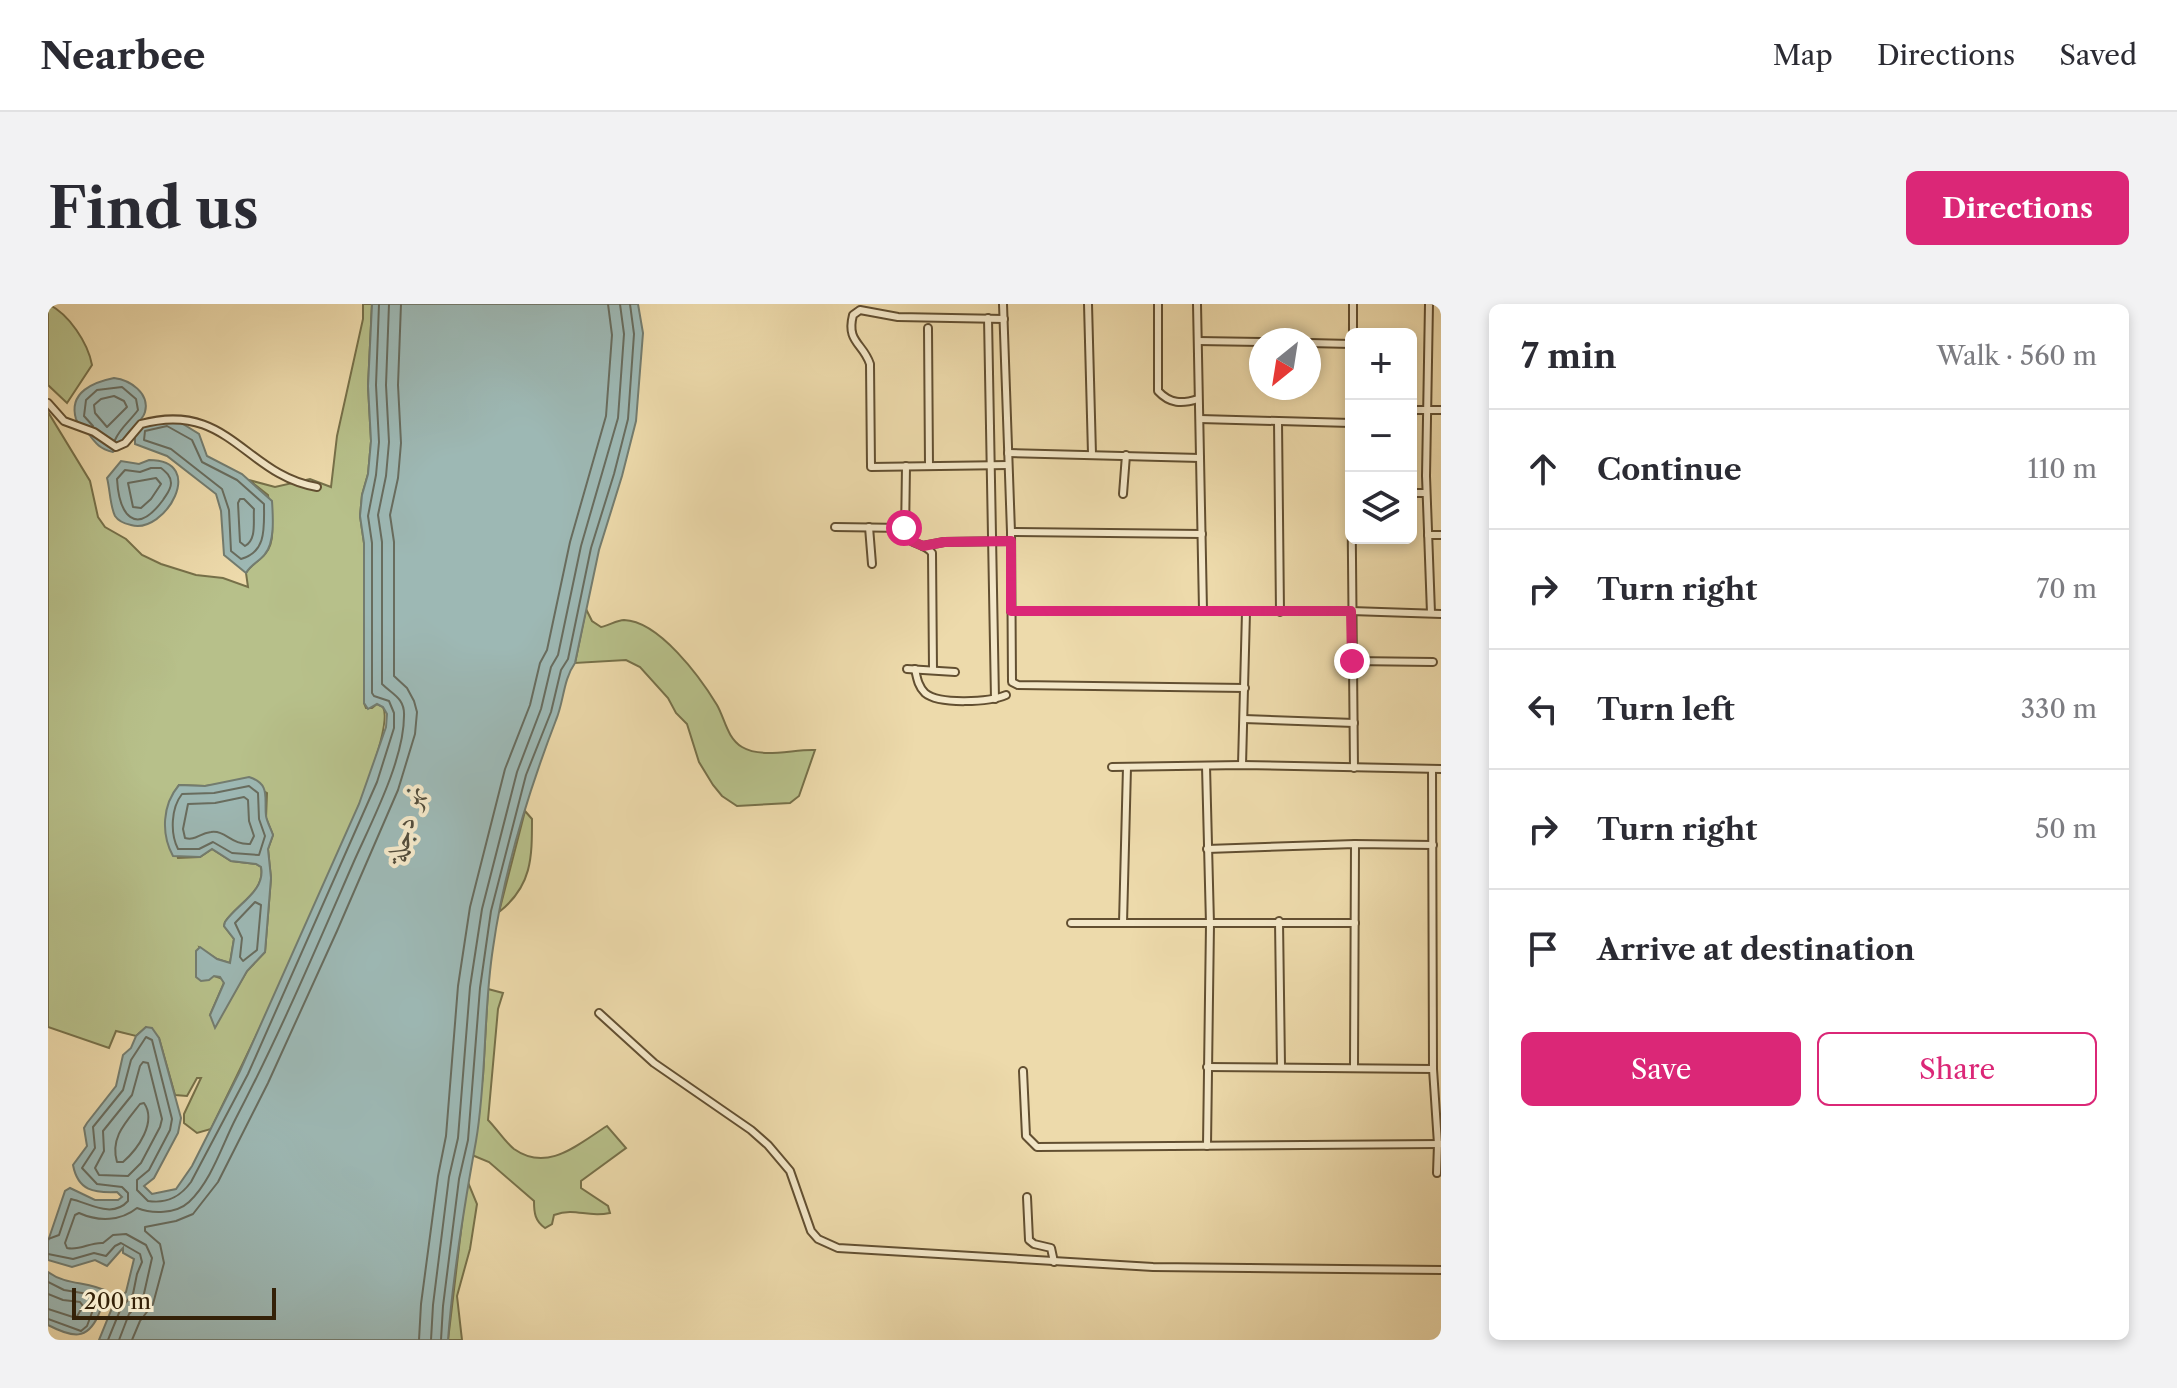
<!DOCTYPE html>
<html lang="en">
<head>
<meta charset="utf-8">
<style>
  body { margin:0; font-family:"Libre Caslon Text",Amiri,serif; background:#f2f2f3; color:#2b2b33 }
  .controls { position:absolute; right:24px; top:24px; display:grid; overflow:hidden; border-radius:12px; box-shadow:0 4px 12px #0003 }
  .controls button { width:72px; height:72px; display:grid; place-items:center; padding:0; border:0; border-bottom:2px solid #e1e1e2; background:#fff; color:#2b2b33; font:40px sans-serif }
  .compass { position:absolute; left:1201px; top:24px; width:72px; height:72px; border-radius:50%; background:#fff; box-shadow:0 4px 12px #0003; rotate:210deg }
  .scale { position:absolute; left:24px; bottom:20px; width:204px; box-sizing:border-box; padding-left:8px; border:4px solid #342108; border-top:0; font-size:22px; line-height:28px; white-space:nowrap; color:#342108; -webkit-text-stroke:6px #f3e7c8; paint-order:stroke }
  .stop { position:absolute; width:24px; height:24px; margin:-18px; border:6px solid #db2777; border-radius:50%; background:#fff }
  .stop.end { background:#db2777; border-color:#fff; box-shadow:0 2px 8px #0008 }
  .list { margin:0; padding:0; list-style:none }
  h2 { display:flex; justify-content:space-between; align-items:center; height:104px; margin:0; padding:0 32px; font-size:34px }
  h2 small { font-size:26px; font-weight:400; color:#7c7c81 }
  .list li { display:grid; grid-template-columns:52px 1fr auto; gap:24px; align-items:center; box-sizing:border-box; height:120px; padding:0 32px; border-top:2px solid #e1e1e2 }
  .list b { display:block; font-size:30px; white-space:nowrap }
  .list em { font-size:26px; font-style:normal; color:#7c7c81 }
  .actions { display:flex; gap:16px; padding:24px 32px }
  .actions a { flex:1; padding:18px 0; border:2px solid #db2777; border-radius:12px; text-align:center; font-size:28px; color:#db2777 }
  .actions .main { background:#db2777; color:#fff }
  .icon { flex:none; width:44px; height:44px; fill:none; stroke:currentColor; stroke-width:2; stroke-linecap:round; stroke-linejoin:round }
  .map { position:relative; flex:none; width:1393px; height:1036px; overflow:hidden; border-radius:12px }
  header { display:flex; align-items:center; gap:48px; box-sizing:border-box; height:112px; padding:0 40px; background:#fff; border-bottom:2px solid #e1e1e2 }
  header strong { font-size:38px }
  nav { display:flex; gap:44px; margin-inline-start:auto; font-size:28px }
  .intro { display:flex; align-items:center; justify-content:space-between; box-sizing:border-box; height:192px; padding:0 48px }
  h1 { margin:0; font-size:56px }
  .button { padding:20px 36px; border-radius:12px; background:#db2777; color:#fff; font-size:28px; font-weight:700 }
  main { display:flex; gap:48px; padding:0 48px }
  aside { flex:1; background:#fff; border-radius:12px; box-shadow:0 4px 12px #0003 }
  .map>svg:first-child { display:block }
  .green { fill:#b7c08a; stroke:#767049; stroke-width:2; fill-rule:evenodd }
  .water { fill:#9db8b4; stroke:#737c6f; stroke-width:2 }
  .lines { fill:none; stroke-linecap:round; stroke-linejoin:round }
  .shore { stroke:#686c5e; stroke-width:2 }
  .street-casing { stroke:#624f31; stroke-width:10 }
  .street { stroke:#f3e7c8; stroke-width:6 }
  .route { stroke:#db2777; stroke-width:10 }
  .labels { text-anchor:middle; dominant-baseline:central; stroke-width:8; stroke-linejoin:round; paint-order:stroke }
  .water-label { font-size:28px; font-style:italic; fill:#544e3c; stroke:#f3e7c8 }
</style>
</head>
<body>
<header>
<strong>Nearbee</strong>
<nav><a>Map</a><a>Directions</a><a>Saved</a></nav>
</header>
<div class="intro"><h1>Find us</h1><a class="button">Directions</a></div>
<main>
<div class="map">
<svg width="1393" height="1036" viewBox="0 0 1393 1036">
  <rect width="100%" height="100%" fill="#eddaab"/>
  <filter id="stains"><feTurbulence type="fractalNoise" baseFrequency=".0025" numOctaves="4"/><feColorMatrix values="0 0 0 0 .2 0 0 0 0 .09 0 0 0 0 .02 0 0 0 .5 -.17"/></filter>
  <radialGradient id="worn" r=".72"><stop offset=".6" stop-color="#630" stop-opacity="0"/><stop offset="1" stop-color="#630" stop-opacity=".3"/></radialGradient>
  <g class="green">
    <path d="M0,0C21,10 40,39 44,61L19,99L0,81Z"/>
    <path d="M315,0H324L320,82L323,137L320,170L314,191L312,212L316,239V399L318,404H324L329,400L335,403C355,439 189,770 163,825L149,829L136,819V810L153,774H149L139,792L127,791L111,734L98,723L88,732L68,727L61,744L0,723V108L42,177L50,213L57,223L78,235L94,251L113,260L148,271L175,274L200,283L198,269C203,260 211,258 217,250C230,236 222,209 220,191L201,176L227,183L262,175L283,183L289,132L315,15ZM198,477L219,489L218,514L225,531L220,545L223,574L217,648L199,667L170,716L162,711L176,679L175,675L166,672L152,644L169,655L182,659L186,635L176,622L177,618C189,600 218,587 213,563L208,560L183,557L164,545L152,553L130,554C125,527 113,504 131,481L157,482Z"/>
    <path d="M538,305L544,317L553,323C560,322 569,316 576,316C611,317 652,373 669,401C677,415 679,434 694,443C714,455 745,445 767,446L751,492L742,499L689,502L674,492L665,481L651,458L639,420L628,409L620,394L592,363L578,356L527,359Z"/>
    <path d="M477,507L484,515C484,554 484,582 451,608Z"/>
    <path d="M440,685L455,689L450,705L440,816C449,825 457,838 466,845C500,869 530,840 559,822L578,844L533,877V884L560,902L562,909C537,914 529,903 506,911L504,920L497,924C487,917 486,909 486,897L441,858L424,851L435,772Z"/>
    <polygon points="419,876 429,900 422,945 409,992 414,1036 400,1036"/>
  </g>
  <g class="water">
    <path d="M324,0H590L595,29L588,117L574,172L551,246L527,359C515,376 516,397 508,416C480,489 456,566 445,644C435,708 439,773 428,837C416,903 405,970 400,1036H51L66,999L78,988L86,955L75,949V944L59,962L47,956L24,963L0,956V937L17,887L22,884L47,896H70L74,893L69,888C46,889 30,887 25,861L39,842L36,824L39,819L68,782L75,751L83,744L88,732L98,723L104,724L111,734L133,814L130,829L106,874L96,882L104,890L128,885L144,862L192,767L311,500L338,423L339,410L335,403L329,400L320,405L316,399V239L312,212L314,191L320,170L323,137L320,82Z"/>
    <path d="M66,74C82,76 102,89 97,108C95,116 86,122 81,128C74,136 74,143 65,148C52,145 48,140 40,129C37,125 30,120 28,115C20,88 46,78 66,74Z"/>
    <path d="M127,115L151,130L159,152L194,170L224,197C225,212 227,238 217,250C211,258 203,260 198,269L176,251L173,207L168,190L119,152L87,140V128L94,120Z"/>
    <path d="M101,156C160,156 117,231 83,221C78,220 71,218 67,212C62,202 62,185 59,174L73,157L91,160Z"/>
    <path d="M201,473C223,480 216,494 218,512C219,518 223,525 225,531L220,545L223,574L217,648L199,667L167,724L162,711L176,679L172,673L166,672L161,676L153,677L148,673V647L152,643L169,655L182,659L186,635L176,622L177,618C189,600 218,587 213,563L208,560L183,557L164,545L152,553L125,552C113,530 114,501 131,481L157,482Z"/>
    <path d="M0,968C19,982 41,977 60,988C59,997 53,1003 50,1012C39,1036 25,1034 0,1021Z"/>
  </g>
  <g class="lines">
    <g class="shore">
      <polygon points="66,92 76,97 79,103 59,123 47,109 46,101 53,95"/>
      <path d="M45,122L36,112L38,96L49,86L74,83L88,95L90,106C82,117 72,124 67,136"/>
      <path d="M119,122L144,136L154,158L189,176L216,200C216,223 219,248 193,255L183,247L181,206L174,185L123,145L96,136L97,127Z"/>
      <path d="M103,164H113C118,168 123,172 123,179C123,186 118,191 115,196C87,234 71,210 69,175L77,166L92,168Z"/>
      <polygon points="108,174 113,180 103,195 93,204 85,203 80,179"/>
      <path d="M192,195H196L206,205C205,218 209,235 197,242L192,238L190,199Z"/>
      <path d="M201,482L210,489L211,515L217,532L211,551L184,549L165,538L151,545H130C122,529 123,504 134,490L166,489Z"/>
      <path d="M196,493L200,496L201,517L206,532L202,540C183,541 178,526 163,528C151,529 148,537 137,534L135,525L140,500L167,499Z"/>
      <polygon points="207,598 213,601 209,646 195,657 192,653 194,634 187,619"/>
      <polygon points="95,758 100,759 114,815 112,823 93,859 80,872 51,871 47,864 56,847 55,827 84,791 92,762"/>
      <path d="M96,799C109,818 90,845 75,858H69C62,834 77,819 92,800Z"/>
      <path d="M0,935L11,931L23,895C41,899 64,915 80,897V889L74,883L49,880L34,864L47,844L45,823L75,786L83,756L98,733L104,736L124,815L122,826L101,866L89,876V886L100,897C119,900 132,893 143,878L200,770L329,478L346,424V409L341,397L326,392L324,389V239L320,212L328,171L331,138L328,81L331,0"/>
      <polyline points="0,950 25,955 46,949 58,952 67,942 73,939 92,950 94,958 89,970 85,990 73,1004 60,1036"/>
      <polyline points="0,978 16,986 46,991 49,995 39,1022 33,1027 0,1015"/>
      <polyline points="0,990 15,996 32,998 35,1002 28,1014 0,1005"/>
      <path d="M71,1036L81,1010L95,994L104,954L98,941L78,930L65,931L55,939C42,938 32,947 19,944L17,939L27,911L31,909C51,918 73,917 89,904C104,910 128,910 141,898C164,876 174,841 188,814C232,730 269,642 307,555C325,515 356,455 356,412C357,394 344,390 334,380V238L330,211L338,172L341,138L338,81L341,0"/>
      <polyline points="84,1036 92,1017 105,1000 116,959 112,940 97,927 97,923 128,917 145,910 170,878 220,779 289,627 350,486 367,430 369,408 366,397 359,384 346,372 346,238 342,211 350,174 353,139 350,81 353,0"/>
      <polyline points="371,1036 373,1000 390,872 398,832 410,682 422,603 457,465 482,401 492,359 499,346 522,238 558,112 564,31 560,0"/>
      <polyline points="383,1036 385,1001 401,873 410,834 422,683 434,605 469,468 493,405 503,363 510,351 533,242 570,114 576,30 572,0"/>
      <polyline points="393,1036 395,1002 411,875 420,836 432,684 443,607 478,471 503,408 513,366 520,355 543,244 566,170 580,115 586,30 582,0"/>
    </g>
    <defs>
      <g id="street">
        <polyline points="955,0 963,228 964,378 970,381 1197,384"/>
        <polyline points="1040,0 1044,150"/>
        <path d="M1110,0V87C1122,100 1134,100 1150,95"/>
        <polyline points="1149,0 1155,306"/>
        <polyline points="1381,0 1378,172 1383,309"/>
        <polyline points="940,14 947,395"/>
        <path d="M956,15L850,13L812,6L805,11C798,38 815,39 822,60L823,163L960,161"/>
        <polyline points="880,24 881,162"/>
        <polyline points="1305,30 1305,0"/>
        <polyline points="1150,37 1213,38"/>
        <polyline points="1261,39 1303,40"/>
        <path d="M0,99L16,117L46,128L68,143L77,139L93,120C180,96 197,171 269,183"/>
        <polyline points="1363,106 1393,106"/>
        <polyline points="1152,115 1303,119"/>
        <polyline points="1230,117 1232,308"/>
        <polyline points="960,149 1152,154"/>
        <polyline points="1303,152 1306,464"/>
        <path d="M858,162L857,231C863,241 877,239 884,249L885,366"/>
        <polyline points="1363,189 1378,189"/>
        <polyline points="1075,190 1078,151"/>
        <polyline points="787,223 856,224"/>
        <polyline points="821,223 824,260"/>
        <polyline points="963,228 1154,230"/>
        <polyline points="1380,231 1393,231"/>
        <polyline points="875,242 896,238 963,237"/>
        <polyline points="963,307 1303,307 1393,310"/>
        <polyline points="1304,357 1385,358"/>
        <polyline points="859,365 907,368"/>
        <path d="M867,365C869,374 870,382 877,389C891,401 942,398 958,391"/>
        <polyline points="1196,415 1306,419"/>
        <polyline points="1194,461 1198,308"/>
        <polyline points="1158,462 1162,620 1159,842"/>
        <polyline points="1064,463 1194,461 1393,465"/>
        <polyline points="1384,465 1385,765 1390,840 1389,869"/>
        <polyline points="1159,545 1307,540 1385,541"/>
        <polyline points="1231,617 1233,762"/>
        <polyline points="1023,619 1307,619"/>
        <polyline points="1075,619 1079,463"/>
        <polyline points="551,709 606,759 703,826 720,841 742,867 763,927 770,935 790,944 1105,963 1393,966"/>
        <polyline points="1159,763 1385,765"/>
        <polyline points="1306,763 1307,540"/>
        <polyline points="975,767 978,832 989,843 1393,840"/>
        <polyline points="979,893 981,936 986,940 1003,944 1006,958"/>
      </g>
    </defs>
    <use href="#street" class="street-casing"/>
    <use href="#street" class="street"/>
  </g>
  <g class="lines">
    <polyline class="route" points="856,224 859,235 875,242 896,238 963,237 963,307 1303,307 1304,357"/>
  </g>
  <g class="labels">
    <g class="water-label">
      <text transform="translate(356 519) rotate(-78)">نهر دجلة</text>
    </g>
  </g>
  <rect width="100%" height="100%" filter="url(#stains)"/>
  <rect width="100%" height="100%" fill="url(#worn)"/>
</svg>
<div class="controls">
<button>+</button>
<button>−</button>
<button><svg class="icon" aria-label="layers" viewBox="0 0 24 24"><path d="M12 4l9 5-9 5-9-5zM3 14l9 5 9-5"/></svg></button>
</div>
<svg class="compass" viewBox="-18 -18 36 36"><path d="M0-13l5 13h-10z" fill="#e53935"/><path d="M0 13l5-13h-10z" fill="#7c7c81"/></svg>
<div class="scale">200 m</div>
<div class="stop" style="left:856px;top:224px"></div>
<div class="stop end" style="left:1304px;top:357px"></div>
</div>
<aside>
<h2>7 min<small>Walk · 560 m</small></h2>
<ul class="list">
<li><svg class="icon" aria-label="ahead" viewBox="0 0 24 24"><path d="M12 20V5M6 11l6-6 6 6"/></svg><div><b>Continue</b></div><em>110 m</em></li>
<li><svg class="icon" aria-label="right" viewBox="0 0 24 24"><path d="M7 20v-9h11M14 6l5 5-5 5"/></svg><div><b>Turn right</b></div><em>70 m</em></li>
<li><svg class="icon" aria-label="left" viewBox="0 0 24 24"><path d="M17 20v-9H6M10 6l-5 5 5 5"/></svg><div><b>Turn left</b></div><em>330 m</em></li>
<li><svg class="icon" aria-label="right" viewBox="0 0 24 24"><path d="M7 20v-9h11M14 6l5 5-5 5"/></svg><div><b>Turn right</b></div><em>50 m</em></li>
<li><svg class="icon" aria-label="arrive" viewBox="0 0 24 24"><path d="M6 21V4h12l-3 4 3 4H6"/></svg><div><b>Arrive at destination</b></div></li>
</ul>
<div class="actions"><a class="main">Save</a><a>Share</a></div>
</aside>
</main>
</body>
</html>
